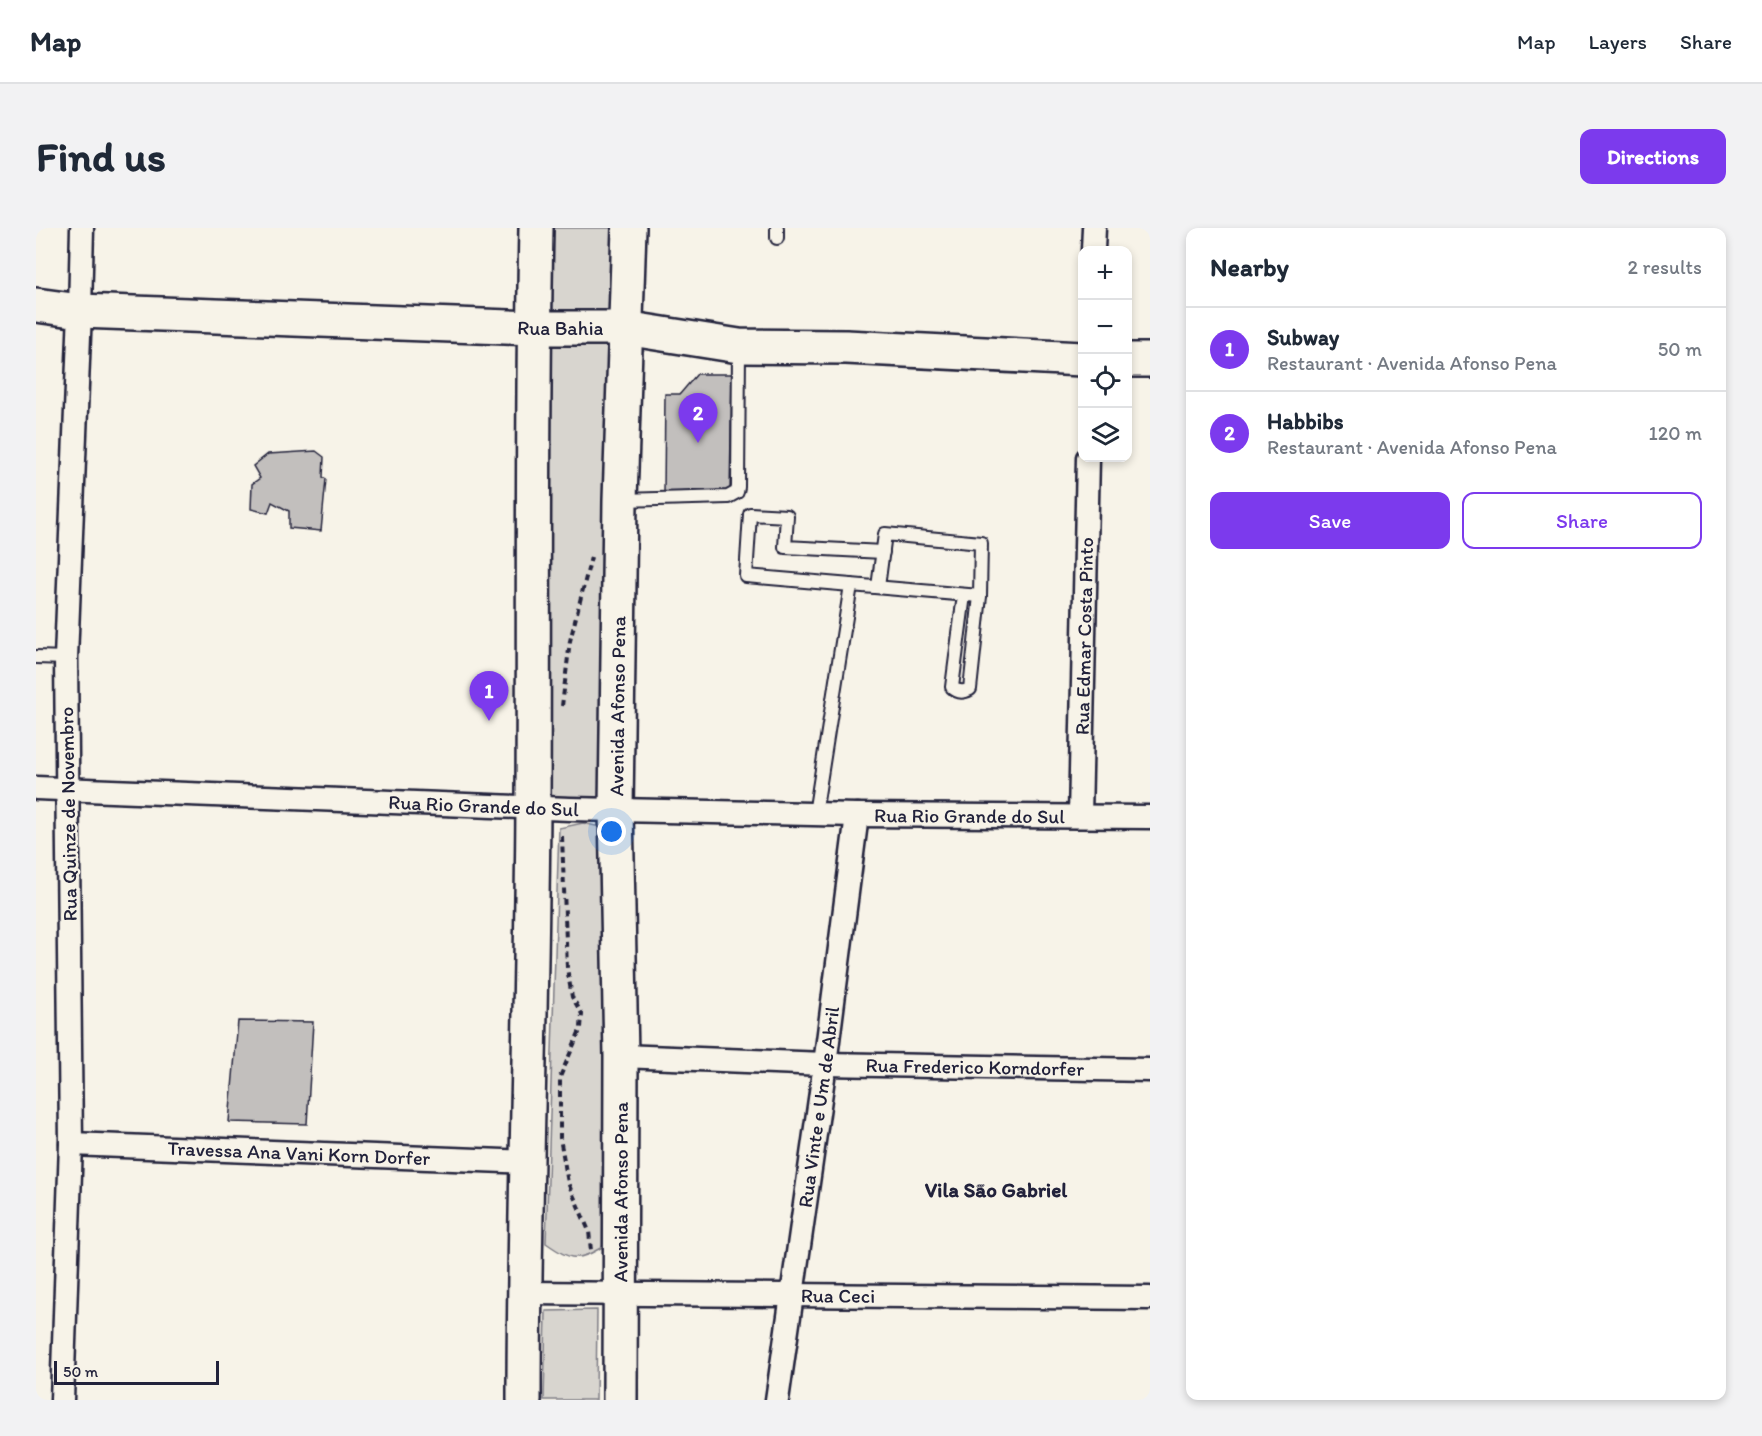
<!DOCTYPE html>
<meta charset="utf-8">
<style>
body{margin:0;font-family:Itim,sans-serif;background:#f2f2f3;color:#1f2937}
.controls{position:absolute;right:18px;top:18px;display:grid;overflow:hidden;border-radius:12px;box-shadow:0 3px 9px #0003}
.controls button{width:54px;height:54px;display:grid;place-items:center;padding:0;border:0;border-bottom:2px solid #e0e1e3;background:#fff;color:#1f2937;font:30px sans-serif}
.scale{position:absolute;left:18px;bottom:15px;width:165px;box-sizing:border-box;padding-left:6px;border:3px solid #22223b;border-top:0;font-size:16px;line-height:21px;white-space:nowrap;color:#22223b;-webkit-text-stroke:4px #f7f3e8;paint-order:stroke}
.you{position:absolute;left:576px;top:604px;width:21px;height:21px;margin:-15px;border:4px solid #fff;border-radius:50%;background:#1a73e8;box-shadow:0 0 0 9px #1a73e833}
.badge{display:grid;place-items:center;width:39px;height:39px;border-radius:50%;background:#7c3aed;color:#fff;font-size:20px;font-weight:700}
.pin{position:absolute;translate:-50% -50px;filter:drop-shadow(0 2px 3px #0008)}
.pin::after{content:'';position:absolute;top:32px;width:21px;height:18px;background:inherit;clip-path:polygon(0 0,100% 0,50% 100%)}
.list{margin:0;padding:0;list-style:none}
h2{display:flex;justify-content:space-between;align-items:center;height:78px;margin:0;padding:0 24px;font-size:26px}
h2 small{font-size:20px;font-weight:400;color:#747a83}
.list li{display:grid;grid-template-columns:39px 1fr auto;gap:18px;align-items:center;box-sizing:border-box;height:84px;padding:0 24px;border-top:2px solid #e0e1e3}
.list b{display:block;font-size:22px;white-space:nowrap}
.list p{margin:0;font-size:20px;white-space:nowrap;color:#747a83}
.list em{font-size:20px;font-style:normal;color:#747a83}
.actions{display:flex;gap:12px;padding:18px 24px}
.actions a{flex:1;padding:14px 0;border:2px solid #7c3aed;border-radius:12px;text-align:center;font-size:21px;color:#7c3aed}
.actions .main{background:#7c3aed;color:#fff}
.icon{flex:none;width:33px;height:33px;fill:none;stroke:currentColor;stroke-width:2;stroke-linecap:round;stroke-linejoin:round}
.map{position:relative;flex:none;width:1114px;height:1172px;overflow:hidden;border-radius:12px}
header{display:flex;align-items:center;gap:36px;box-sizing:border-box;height:84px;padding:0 30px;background:#fff;border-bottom:2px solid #e0e1e3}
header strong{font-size:28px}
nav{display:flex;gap:33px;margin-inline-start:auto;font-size:21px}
.intro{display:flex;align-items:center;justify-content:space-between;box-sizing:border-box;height:144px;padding:0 36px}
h1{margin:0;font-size:42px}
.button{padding:15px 27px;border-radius:12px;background:#7c3aed;color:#fff;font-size:21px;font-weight:700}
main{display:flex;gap:36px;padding:0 36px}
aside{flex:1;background:#fff;border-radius:12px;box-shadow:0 3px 9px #0003}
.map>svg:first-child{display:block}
.green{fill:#d8d5cf;stroke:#7d7c85;stroke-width:1.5}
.building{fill:#c2bfbd;stroke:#22223b;stroke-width:1.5}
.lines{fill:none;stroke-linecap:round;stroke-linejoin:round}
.lane-casing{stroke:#22223b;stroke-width:16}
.street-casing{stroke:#22223b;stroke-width:27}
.secondary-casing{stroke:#22223b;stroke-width:38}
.primary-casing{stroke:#22223b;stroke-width:38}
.path{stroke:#22223b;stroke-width:4;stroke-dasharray:6 4.5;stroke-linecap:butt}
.lane{stroke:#f7f3e8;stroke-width:12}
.street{stroke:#f7f3e8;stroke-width:22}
.secondary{stroke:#f7f3e8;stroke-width:33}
.primary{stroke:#f7f3e8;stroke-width:33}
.labels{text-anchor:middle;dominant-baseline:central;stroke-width:5;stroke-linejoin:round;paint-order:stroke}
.street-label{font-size:20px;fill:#22223b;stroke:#f7f3e8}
.neighbourhood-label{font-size:21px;font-weight:bold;fill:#22223b;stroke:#f7f3e8}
</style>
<header>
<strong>Map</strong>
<nav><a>Map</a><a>Layers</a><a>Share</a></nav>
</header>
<div class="intro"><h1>Find us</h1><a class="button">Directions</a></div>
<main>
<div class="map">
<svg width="1114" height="1172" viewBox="0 0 1114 1172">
<rect width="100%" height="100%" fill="#f7f3e8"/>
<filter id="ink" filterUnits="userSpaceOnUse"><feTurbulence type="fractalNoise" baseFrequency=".0167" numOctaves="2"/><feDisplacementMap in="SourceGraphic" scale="12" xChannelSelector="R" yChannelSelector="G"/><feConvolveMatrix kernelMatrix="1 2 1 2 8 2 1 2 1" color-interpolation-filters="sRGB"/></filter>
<g filter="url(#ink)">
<g class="green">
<path d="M500,0h93l-13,582 -83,-3z"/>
<path d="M547,595l26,6 -5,417c-27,16 -32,15 -58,-3l13,-415z"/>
<path d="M561,1082l-1,90h-52l2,-89z"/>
</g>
<g class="building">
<path d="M661,146h35l-2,119h-66l1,-99h15z"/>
<path d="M280,223l8,6 -1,20 3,2 -5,52 -32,-3v-17l-17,-9 -4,11 -17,-4 1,-25 8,-6 -7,-12 15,-12z"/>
<path d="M202,793l75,1 -6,102 -78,-2z"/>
</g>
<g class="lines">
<defs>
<g id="lane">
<path d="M741,0v10"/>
<path d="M586,272l106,-3 9,-5 1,-5 1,-139"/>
<path d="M815,357l-105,-9 4,-62 37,2 -2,31 98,5"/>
<path d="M842,359l7,-53 96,9 -1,53"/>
<path d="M0,429l30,1"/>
<path d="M779,586l36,-229 129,11 -10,93c-7,4 -13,3 -18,-2l12,-92"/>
</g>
<g id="street">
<path d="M1057,22l1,-22"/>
<path id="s1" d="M0,560l534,21 287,6 293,2"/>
<path id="s2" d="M1044,588l8,-358"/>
<path id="s3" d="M585,828l204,8 325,6"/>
<path id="s4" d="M35,916l457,18"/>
<path id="s5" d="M488,1065l626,5"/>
<path d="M26,1172l9,-256 -5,-486 14,-347 2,-83"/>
<path id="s6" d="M741,1172l48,-336 32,-249"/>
</g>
<g id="secondary">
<path id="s7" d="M0,77l44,6 454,17h91l114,18 107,1 236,12"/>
<path d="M1092,132h22"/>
</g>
<g id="primary">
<path d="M488,1172c0,-198 8,-397 9,-595 1,-192 -1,-385 3,-577"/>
<path id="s8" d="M584,1172l1,-344 -5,-246 4,-310 9,-272"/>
</g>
</defs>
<use href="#lane" class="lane-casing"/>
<use href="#street" class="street-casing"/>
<use href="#secondary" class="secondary-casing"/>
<use href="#primary" class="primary-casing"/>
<g class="path">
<path d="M526,478l8,-65 21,-84"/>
<path d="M526,608l5,132 5,29 10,17 -1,14 -21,49v61l8,45 21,48 2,20"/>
</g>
<use href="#lane" class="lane"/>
<use href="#street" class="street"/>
<use href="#secondary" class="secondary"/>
<use href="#primary" class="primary"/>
</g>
</g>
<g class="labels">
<g class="street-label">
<text stroke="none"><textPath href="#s7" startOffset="525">Rua Bahia</textPath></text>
<text stroke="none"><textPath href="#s2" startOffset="180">Rua Edmar Costa Pinto</textPath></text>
<text stroke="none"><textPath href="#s8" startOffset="694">Avenida Afonso Pena</textPath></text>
<text stroke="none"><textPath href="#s1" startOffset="448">Rua Rio Grande do Sul</textPath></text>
<text transform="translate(32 586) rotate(-91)">Rua Quinze de Novembro</text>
<text stroke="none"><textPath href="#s1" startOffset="934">Rua Rio Grande do Sul</textPath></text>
<text stroke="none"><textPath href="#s3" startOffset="354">Rua Frederico Korndorfer</textPath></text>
<text stroke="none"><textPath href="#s6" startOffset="296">Rua Vinte e Um de Abril</textPath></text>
<text stroke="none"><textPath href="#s4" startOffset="228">Travessa Ana Vani Korn Dorfer</textPath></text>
<text stroke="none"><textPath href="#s8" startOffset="208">Avenida Afonso Pena</textPath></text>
<text stroke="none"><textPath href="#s5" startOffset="314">Rua Ceci</textPath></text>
</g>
<g class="neighbourhood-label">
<text x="960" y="961">Vila São Gabriel</text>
</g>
</g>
</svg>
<div class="controls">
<button>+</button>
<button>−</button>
<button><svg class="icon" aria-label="locate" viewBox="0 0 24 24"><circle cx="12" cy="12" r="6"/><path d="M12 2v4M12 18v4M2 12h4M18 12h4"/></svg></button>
<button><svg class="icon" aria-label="layers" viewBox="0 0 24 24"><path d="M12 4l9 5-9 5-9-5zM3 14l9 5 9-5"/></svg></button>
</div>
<div class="scale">50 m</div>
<div class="you"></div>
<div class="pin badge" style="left:453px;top:493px">1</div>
<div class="pin badge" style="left:662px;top:215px">2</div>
</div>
<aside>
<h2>Nearby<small>2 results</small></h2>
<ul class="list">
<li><span class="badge">1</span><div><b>Subway</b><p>Restaurant · Avenida Afonso Pena</p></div><em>50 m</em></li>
<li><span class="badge">2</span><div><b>Habbibs</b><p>Restaurant · Avenida Afonso Pena</p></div><em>120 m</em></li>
</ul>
<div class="actions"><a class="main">Save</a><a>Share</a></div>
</aside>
</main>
